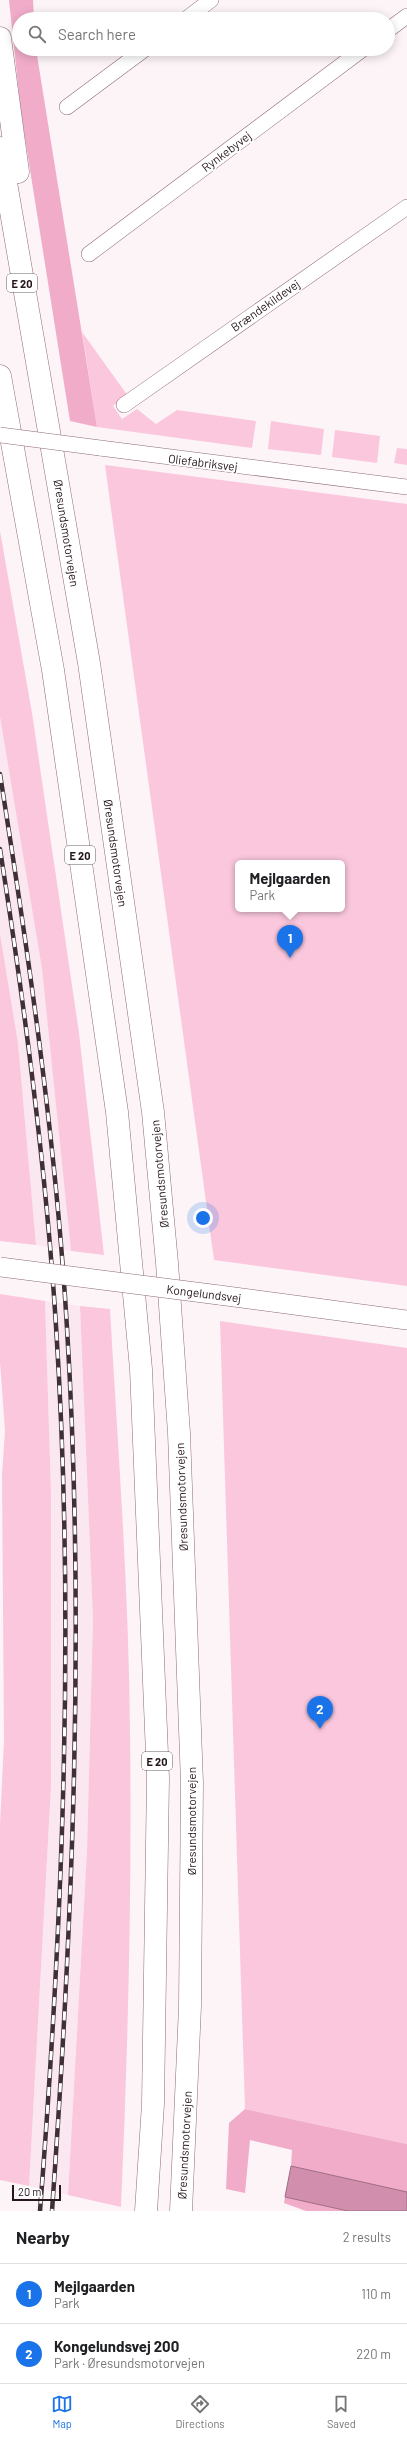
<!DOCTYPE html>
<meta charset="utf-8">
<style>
body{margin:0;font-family:Barlow,sans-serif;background:#f2f2f2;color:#202124}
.scale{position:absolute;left:12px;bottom:10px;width:49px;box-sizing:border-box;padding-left:4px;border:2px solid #25171d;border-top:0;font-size:11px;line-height:14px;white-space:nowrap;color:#25171d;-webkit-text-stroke:3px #fff;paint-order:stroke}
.you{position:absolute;left:203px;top:1218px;width:14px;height:14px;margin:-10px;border:3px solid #fff;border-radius:50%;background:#1a73e8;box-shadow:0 0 0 6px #1a73e833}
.badge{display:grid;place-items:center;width:26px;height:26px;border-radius:50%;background:#1a73e8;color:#fff;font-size:13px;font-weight:700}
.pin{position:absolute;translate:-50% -33px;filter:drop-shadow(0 1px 2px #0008)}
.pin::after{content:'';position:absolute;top:21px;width:14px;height:12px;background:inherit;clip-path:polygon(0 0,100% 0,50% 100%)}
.popup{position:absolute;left:235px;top:860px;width:110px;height:52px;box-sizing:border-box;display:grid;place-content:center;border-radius:6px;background:#fff;filter:drop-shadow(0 1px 3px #0005);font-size:13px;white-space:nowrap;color:#757577}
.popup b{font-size:15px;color:#202124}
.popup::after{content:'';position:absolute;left:50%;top:100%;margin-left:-8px;border:8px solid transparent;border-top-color:#fff}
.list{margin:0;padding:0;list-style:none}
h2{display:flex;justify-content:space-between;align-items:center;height:52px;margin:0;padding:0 16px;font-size:17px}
h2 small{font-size:13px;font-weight:400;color:#757577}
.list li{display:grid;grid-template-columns:26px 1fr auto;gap:12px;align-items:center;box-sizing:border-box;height:60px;padding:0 16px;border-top:1px solid #e0e0e0}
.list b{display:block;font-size:15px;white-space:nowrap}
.list p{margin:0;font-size:13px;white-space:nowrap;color:#757577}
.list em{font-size:13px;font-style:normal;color:#757577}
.icon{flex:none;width:22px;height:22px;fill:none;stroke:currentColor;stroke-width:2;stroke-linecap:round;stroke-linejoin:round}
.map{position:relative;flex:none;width:407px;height:2211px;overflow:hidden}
.search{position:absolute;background:#fff;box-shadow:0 2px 10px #0003;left:12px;right:12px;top:12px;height:44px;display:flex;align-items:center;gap:10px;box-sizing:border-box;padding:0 14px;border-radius:22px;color:#757577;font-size:15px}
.sheet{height:172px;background:#fff}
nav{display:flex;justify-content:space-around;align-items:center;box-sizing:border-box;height:56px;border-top:1px solid #e0e0e0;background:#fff;font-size:11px;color:#757577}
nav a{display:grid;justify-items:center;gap:2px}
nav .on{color:#1a73e8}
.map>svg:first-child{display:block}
.built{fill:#fbe7ef}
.green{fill:#fbc7dd;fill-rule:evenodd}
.forest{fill:#f1acca}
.water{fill:#d28fad;stroke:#9e6b82}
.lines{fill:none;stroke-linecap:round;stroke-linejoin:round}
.minor-casing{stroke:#8e6a79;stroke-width:16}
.tertiary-casing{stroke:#8e6a79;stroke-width:20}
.motorway-casing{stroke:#8e6a79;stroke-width:23}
.minor{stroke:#fff;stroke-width:15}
.tertiary{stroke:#fff;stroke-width:19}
.motorway{stroke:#fff;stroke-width:22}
.rail-casing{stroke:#3e3036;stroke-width:4.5}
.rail{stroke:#fff;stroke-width:3;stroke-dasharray:9;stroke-linecap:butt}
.minor-bridge-casing{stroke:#8e6a79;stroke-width:16;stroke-linecap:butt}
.tertiary-bridge-casing{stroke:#8e6a79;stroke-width:20;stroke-linecap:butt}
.minor-bridge{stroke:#fff;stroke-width:15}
.tertiary-bridge{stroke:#fff;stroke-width:19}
.labels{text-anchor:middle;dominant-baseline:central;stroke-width:3.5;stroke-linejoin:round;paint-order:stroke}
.shield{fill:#fff;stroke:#665d61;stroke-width:1}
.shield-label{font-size:11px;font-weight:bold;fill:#25171d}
.street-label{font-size:12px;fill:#25171d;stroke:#fff}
</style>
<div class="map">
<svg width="407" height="2211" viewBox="0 0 407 2211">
<rect width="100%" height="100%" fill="#fdf4f8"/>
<g class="built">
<path d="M0,717l42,252 29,282 -35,-6 -18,-202 -18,-109z"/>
<path d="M45,1301l35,5 13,313 -6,232 -19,344 -39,-9 22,-400v-293z"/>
</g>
<g class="green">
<path d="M82,332l46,64 -15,10 9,13 15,-10 19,15 21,-14 79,11 -4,27 -155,-21z"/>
<path d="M271,421l53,8 -3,26 -53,-6z"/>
<path d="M335,430l45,6 -3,27 -45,-6z"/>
<path d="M397,448l10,1v16l-13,-2z"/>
<path d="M105,465l302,39v782l-193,-26zM238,863h104v46h-104z"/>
<path d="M0,531l32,182 47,320 25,222 -33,-4 -29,-282 -42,-252z"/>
<path d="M0,934l18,109 18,202 -36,-4z"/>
<path d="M0,1294l45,7 6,192v293l-22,400 -29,-6v-354l4,-86 -2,-265 3,-45 -5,-68z"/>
<path d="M80,1306l30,3c8,141 19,283 20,424 2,158 -2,316 -9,474l-53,-12 19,-344 6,-232z"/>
<path d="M220,1321l187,27v796l-162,-35z"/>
</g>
<g class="forest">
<path d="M9,0h24l1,19h-15v30h17l61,378 -27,-6 -49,-308z"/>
<path d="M245,2109l162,35v48l-116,-26 1,-16 -42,-10 -5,53 -19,-4 3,-66z"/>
<path d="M285,2197l63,14h-42l-22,-8z"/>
</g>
<path class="water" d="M291,2166l116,26v19h-59l-63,-14z"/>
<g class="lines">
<defs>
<g id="minor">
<path d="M186,19l25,-19"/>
<path d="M388,30l19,-14"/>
<path d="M67,107l78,-58"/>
<path d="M89,254l274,-205"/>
<path d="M124,405l283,-198"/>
<path d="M100,448l307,39"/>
</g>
<path id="tertiary" d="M219,1295l188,25"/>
<g id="motorway">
<path d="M0,38l18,134"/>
<path d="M0,148l89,515 64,449 14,151 12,170 13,350 -2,223 -9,205"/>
<path d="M0,376l53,294 64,442 24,257 17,409 -5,326 -7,107"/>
</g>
</defs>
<use href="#minor" class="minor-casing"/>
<use href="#tertiary" class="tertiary-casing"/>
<use href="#motorway" class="motorway-casing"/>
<use href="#minor" class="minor"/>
<use href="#tertiary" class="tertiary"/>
<use href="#motorway" class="motorway"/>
<defs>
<g id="rail">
<path d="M0,774c29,184 56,368 67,554 18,294 6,589 -15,883"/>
<path d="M0,849c25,159 46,317 56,477 19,295 7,591 -16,885"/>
</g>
</defs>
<use href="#rail" class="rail-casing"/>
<use href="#rail" class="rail"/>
<defs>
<path id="minor-bridge" d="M0,435l100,13"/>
<path id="tertiary-bridge" d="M0,1267l219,28"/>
</defs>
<use href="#minor-bridge" class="minor-bridge-casing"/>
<use href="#tertiary-bridge" class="tertiary-bridge-casing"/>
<use href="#minor-bridge" class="minor-bridge"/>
<use href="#tertiary-bridge" class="tertiary-bridge"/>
</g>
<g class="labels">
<g class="shield">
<rect x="7" y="274" width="30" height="18" rx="3"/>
<rect x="65" y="846" width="30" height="18" rx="3"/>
<rect x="142" y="1752" width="30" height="18" rx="3"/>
</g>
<g class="shield-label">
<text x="22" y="283">E 20</text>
<text x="80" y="855">E 20</text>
<text x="157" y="1761">E 20</text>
</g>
<g class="street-label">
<text transform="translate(226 151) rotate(-37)">Rynkebyvej</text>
<text transform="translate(265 305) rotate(-35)">Brændekildevej</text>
<text transform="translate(203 462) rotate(7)">Oliefabriksvej</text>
<text transform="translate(67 533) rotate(81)">Øresundsmotorvejen</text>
<text transform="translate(116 853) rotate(82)">Øresundsmotorvejen</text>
<text transform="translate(159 1174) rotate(-95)">Øresundsmotorvejen</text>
<text transform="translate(204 1293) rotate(7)">Kongelundsvej</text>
<text transform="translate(181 1497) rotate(-92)">Øresundsmotorvejen</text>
<text transform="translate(191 1821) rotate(-90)">Øresundsmotorvejen</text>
<text transform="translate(184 2145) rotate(-87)">Øresundsmotorvejen</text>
</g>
</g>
</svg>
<div class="scale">20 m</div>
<div class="you"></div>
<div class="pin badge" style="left:290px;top:958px">1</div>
<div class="popup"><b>Mejlgaarden</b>Park</div>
<div class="pin badge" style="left:320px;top:1729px">2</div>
<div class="search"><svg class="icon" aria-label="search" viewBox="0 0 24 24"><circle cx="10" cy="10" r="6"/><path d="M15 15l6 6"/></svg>Search here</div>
</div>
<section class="sheet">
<h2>Nearby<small>2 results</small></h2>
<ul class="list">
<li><span class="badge">1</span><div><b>Mejlgaarden</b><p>Park</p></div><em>110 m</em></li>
<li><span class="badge">2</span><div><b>Kongelundsvej 200</b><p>Park · Øresundsmotorvejen</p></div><em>220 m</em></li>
</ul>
</section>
<nav>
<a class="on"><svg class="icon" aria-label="map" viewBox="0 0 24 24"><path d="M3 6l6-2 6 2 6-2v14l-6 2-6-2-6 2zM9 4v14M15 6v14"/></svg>Map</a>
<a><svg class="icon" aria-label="directions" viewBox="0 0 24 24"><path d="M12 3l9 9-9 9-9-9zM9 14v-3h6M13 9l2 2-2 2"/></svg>Directions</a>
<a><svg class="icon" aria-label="saved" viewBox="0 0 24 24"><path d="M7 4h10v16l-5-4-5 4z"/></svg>Saved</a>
</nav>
